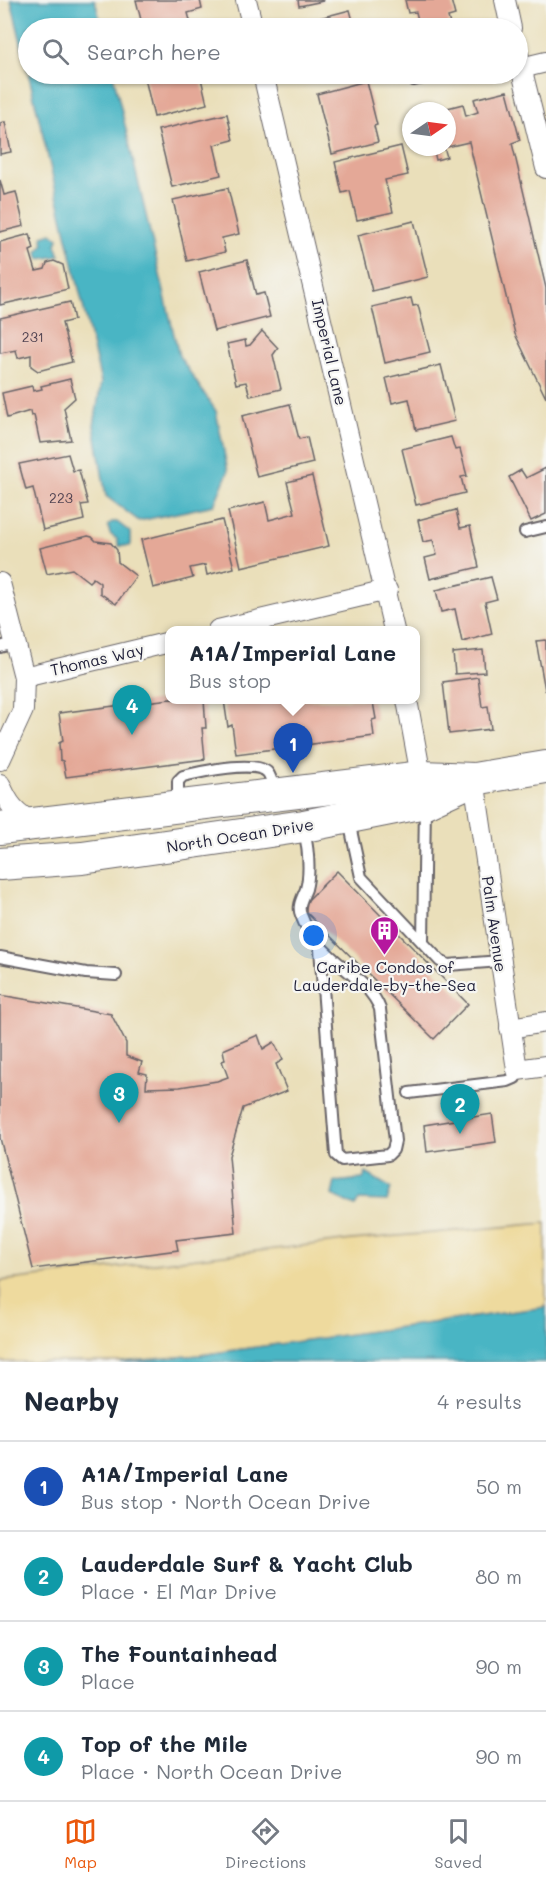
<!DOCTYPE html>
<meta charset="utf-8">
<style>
body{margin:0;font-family:Mali,sans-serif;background:#f2f2f3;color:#1f2937}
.compass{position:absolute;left:402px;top:102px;width:54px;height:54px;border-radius:50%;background:#fff;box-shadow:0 2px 4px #0004;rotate:77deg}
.you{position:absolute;left:314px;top:936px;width:21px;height:21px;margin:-15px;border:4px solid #fff;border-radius:50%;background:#1a73e8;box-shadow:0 0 0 9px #1a73e833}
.badge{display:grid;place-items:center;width:39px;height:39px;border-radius:50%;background:#ea580c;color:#fff;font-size:20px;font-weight:700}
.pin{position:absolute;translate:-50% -50px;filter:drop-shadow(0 2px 3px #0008)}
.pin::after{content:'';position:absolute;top:32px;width:21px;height:18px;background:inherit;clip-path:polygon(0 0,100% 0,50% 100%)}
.popup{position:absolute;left:165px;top:626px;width:255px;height:78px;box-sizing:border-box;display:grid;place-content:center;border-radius:12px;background:#fff;filter:drop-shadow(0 2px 4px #0005);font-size:20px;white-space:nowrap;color:#747a83}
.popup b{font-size:22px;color:#1f2937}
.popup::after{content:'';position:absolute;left:50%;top:100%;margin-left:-12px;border:12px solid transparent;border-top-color:#fff}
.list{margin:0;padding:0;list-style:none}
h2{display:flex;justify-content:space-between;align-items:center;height:78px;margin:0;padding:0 24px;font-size:26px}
h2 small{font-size:20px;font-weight:400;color:#747a83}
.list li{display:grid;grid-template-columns:39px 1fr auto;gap:18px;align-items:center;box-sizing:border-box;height:90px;padding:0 24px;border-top:2px solid #e0e1e3}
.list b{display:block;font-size:22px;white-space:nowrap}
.list p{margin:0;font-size:20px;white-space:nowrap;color:#747a83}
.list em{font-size:20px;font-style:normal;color:#747a83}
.icon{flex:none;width:33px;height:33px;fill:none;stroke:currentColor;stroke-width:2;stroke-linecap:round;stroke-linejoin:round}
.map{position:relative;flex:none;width:546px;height:1362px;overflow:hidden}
.search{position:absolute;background:#fff;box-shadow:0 2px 4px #0004;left:18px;right:18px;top:18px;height:66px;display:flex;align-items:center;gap:15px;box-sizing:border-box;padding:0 21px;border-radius:33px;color:#747a83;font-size:22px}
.sheet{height:438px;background:#fff}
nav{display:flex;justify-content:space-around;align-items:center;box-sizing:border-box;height:84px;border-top:2px solid #e0e1e3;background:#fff;font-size:16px;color:#747a83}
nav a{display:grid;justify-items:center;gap:3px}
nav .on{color:#ea580c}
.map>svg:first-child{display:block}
.sand{fill:#eeda9e;stroke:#887e6c;stroke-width:1.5}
.water{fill:#48b5c4;stroke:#356c80;stroke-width:1.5}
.building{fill:#e4a897}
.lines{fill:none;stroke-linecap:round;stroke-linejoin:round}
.service-casing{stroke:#686467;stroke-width:14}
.minor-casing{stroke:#686467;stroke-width:22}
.primary-casing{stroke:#686467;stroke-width:34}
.service{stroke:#fff;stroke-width:10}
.minor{stroke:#fff;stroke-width:20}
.primary{stroke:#fff;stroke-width:32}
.labels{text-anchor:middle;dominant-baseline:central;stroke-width:4.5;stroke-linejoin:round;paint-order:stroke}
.number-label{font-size:14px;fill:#524452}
.street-label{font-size:16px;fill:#22223b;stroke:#f6f6f2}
.poi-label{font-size:16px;fill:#22223b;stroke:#f6f6f2}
</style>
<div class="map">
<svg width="546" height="1362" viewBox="0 0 546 1362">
<rect width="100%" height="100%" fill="#f6f6f2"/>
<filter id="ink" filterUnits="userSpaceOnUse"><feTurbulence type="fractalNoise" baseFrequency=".0167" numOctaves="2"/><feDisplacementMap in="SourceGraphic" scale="12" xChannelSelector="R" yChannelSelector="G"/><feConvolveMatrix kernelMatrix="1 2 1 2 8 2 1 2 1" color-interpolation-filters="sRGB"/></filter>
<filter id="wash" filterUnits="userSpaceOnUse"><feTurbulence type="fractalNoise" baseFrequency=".008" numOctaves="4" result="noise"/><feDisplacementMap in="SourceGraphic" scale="24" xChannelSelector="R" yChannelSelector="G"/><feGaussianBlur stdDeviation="1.35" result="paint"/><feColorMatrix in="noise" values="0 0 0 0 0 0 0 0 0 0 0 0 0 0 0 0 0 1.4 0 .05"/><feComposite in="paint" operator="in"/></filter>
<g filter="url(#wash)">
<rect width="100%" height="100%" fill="#eadfba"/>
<path class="sand" d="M546,1223v84l-346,48 -79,7h-121v-81l352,-41z"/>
<g class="water">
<path d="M11,0h84l7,28h-74v46h85l66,282 37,55 12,61 -14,33 -75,16 -33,-25 -12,-70 7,-44z"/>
<path d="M52,233l6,5 -2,7 4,11 -20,3 -3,-7 7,-8 -2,-8z"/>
<path d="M112,522h5l13,10v14h-11l-2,-7 -7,-5 -2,-9z"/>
<path d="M366,1173l25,15 -4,13 -28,-1 -4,6 -23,-11 3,-13 28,-3z"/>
<path d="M546,1307v55h-425l79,-7z"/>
</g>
<g id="blocks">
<g class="building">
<path d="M136,0h64l2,9 -14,4 4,15h-49z"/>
<path d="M298,0h24l1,1 -24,5z"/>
<path d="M405,0h46l4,15 -7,2 3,11h-31l-4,-16 -8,1z"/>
<path d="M350,10l5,18h-45l-2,-7z"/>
<path d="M144,74h56l7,30 -53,13z"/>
<path d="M366,81l11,44 -3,1 4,16 -46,12 -15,-60z"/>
<path d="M507,91l13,49 -8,3 34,145v110l-31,-64 -46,-192 -22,5v-36h-11l27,-7 3,12 12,-4 -4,-13z"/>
<path d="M227,114l6,26 -19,5 7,30 -49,12 -14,-57z"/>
<path d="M5,122l6,30 -11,2v-31z"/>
<path d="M401,146l7,29 -23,5 8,32 -36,8 -7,-29 -8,2 -7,-31z"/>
<path d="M433,147h11l3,10 -11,3z"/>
<path d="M0,180l4,15 12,-3 8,34 -24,6z"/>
<path d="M228,188l11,46 -17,4 3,14 -38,9 -14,-61z"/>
<path d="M414,221l14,56 -56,14 -14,-56z"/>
<path d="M30,234l4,15 -4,2 6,20 9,-2 2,-6 7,-2 9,4 5,24 -68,16v-63z"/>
<path d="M247,260l9,35 8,-2 6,24 -56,14 -15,-59z"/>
<path d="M411,298l2,8 5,-1 12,47 -45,11 -13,-56z"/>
<path d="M70,302l4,18 -12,3 10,39 -34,9 -7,-5v-11l-13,3 -2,-8 -16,3v-35z"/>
<path d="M262,331l16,17 -5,7 8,34 -31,7 -4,-14 -10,2 -9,-40 18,-4 1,6 4,-1z"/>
<path d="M441,365l14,56 -39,9 -7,-31 -17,4 -6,-25z"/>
<path d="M70,379l5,19 -11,10 7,32 -31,3 -6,-28 -3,1 -1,-5 -23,7 -5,-25 30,-7 1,5 9,-2 -1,-3z"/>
<path d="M290,404l9,35 8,-2 6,26 -56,14 -15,-61z"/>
<path d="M451,437l4,13 5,-1 7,27 -6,1 4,16 -49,12 -14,-56z"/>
<path d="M68,454l5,17 6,-1 9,34 -7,1 3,15 -41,10 -10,-42 -7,2 -7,-26z"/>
<path d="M546,468v46l-15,7 -22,-44 12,-7 5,8z"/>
<path d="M312,476l17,70 -88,21 -13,-56 37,-9 4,18 26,-7 -8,-31z"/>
<path d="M456,510l4,18 10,-2 9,41 -49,12 -5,-21 12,-3 -4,-15 -10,2 -5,-22z"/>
<path d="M222,520l12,48 -27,7 -2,-10 -15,3 3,10 -40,10 -12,-48z"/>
<path d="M88,536l4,1 4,4 15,2 6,7 1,12 18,14 -20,28 -16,-11v-10l-7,-5 -4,4 -17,-13 -25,5 -7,-26z"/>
<path d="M491,577l6,22 -12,3 7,32 -30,8 -7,-33 -14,3 -5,-22z"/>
<path d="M546,640v49l-1,1 -9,-49z"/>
<path d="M483,650l2,22 -30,2 -2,-21z"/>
<path d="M478,677l4,30 6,-1 3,23 -42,5 -6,-52z"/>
<path d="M170,699l34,1 2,28h-4l3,31 -139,18 -3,-16 -3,-1 -1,-17 4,-2 -4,-28z"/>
<path d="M224,700h146l3,2 3,17 -4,1 2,16 -138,18 -4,-29 -4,2z"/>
<path d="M337,871l131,133 -34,35 -133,-132z"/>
<path d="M0,995l111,19 15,29v13l16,6 -3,10 8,2 -1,14 34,-1 37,-6 11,-4 -6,-16 3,-1 -2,-10 35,-15 5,14 11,-7 9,18 -7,4 11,27 -44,17 -14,48 7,77 -60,7 2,10 -145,19 -33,-131z"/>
<path d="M492,1114l4,28 -69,10 -3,-27z"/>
</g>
</g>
</g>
<g filter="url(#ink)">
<use href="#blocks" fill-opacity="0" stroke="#686467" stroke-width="1.5"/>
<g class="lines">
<defs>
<g id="service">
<path d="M414,80l28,-6"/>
<path d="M525,532l21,-5"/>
<path d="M0,647l14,-4"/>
<path d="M178,804v-23l5,-5c17,-4 74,-17 85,-3 3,4 5,13 7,18"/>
<path d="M349,821l12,56 79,84 8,4 53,-4"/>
<path d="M304,829c4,19 7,41 2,60 -3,8 -9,17 -5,26 16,45 67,60 79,94l15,132 -2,9 -5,5 -46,5 -6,-5 -16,-206"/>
<path d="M423,941l2,-136"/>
<path d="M0,957l86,16 30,2"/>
<path d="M409,1093l99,-12 7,-3 2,-8"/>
</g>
<g id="minor">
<path d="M246,0l7,28"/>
<path d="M505,0l6,28"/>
<path d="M518,55l28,113"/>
<path d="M521,68l25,-6"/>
<path d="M263,74l131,556"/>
<path d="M0,583l24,94 -1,33 -23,50"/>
<path d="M218,630l169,-40"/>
<path d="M24,677l146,-35"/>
<path d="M407,700l16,87"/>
<path d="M474,779l43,291 29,-4"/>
<path d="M0,784c8,20 15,29 35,40"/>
<path d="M510,1028l36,-6"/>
</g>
<g id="primary">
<path d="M0,828l422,-51 52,2 72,-12"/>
<path d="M0,864l82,-6 222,-32 121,-24 43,-20"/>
</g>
</defs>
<use href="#service" class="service-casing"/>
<use href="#minor" class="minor-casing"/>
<use href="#primary" class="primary-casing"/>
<use href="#service" class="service"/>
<use href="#minor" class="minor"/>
<use href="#primary" class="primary"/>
</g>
</g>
<defs>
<symbol id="building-pin" viewBox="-11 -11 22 30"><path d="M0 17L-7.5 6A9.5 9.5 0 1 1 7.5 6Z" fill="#b5179e" stroke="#f6f6f2"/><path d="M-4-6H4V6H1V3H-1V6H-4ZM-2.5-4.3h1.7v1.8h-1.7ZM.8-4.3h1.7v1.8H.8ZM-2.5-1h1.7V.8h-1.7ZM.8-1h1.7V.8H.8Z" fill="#fff"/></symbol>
</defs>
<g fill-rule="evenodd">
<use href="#building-pin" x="368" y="914" width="33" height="45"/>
</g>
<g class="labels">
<g class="number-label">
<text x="33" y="336">231</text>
<text x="61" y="497">223</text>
</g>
<g class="street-label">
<text transform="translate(330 352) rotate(77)">Imperial Lane</text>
<text transform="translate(97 659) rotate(-13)">Thomas Way</text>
<text transform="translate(240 835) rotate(-9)">North Ocean Drive</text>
<text transform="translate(495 924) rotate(82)">Palm Avenue</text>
</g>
<g class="poi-label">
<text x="385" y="966">Caribe Condos of<tspan x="385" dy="18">Lauderdale-by-the-Sea</tspan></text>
</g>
</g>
</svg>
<svg class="compass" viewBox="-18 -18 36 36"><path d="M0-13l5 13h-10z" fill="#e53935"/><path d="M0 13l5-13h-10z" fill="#747a83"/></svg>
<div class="you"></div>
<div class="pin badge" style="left:293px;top:773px;background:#1a4fb4">1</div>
<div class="popup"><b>A1A/Imperial Lane</b>Bus stop</div>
<div class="pin badge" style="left:460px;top:1134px;background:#0f9aa8">2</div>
<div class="pin badge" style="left:119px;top:1123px;background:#0f9aa8">3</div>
<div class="pin badge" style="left:132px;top:735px;background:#0f9aa8">4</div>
<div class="search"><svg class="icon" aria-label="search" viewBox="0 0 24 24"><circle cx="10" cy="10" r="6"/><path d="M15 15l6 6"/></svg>Search here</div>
</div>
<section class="sheet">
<h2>Nearby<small>4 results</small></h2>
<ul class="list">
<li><span class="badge" style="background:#1a4fb4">1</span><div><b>A1A/Imperial Lane</b><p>Bus stop · North Ocean Drive</p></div><em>50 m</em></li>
<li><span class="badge" style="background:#0f9aa8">2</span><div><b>Lauderdale Surf &amp; Yacht Club</b><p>Place · El Mar Drive</p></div><em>80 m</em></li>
<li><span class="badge" style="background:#0f9aa8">3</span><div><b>The Fountainhead</b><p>Place</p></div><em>90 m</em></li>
<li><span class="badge" style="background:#0f9aa8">4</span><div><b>Top of the Mile</b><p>Place · North Ocean Drive</p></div><em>90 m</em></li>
</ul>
</section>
<nav>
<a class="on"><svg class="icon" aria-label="map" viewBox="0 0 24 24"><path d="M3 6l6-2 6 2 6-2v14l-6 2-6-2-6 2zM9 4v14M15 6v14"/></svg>Map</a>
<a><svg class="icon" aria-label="directions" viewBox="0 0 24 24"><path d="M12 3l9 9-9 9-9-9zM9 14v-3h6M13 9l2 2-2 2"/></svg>Directions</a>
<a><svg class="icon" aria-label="saved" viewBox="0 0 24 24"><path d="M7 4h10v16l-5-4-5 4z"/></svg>Saved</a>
</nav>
